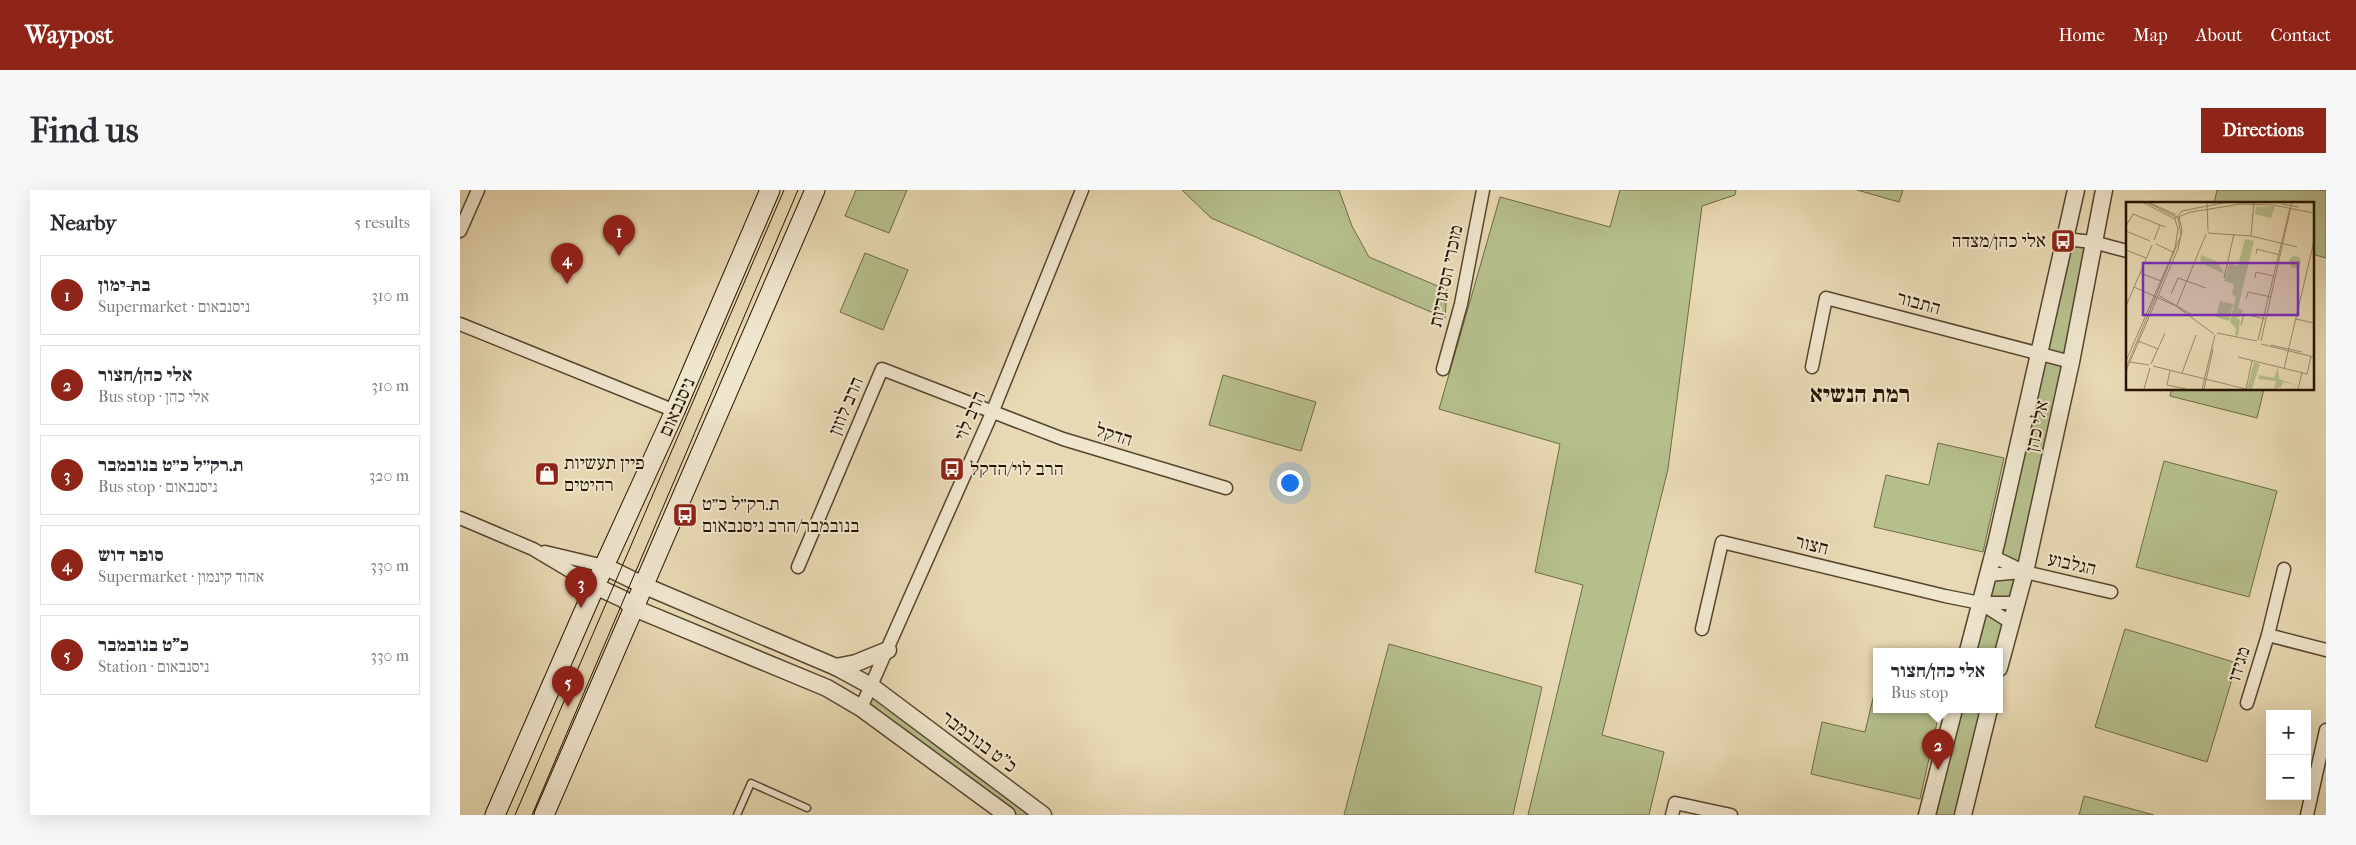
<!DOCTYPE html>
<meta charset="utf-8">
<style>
body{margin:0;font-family:"IM FELL French Canon","Frank Ruhl Libre",serif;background:#f7f7f7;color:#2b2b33}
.controls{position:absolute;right:15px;bottom:15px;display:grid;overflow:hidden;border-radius:0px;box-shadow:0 5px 20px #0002}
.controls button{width:45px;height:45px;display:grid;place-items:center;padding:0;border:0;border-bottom:1px solid #e1e1e2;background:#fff;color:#2b2b33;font:25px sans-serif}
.you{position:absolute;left:829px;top:292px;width:18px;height:18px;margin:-12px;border:4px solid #fff;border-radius:50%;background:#1a73e8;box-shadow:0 0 0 8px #1a73e833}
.badge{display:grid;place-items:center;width:32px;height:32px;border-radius:50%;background:#8f2418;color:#fff;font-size:16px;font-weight:700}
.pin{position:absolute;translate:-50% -41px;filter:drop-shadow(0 1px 2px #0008)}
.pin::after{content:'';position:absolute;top:26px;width:18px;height:15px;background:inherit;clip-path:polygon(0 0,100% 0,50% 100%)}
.popup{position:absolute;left:1413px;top:458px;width:130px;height:65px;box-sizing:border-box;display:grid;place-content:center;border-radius:0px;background:#fff;filter:drop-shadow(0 1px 4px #0005);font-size:16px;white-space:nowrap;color:#7c7c81}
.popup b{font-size:19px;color:#2b2b33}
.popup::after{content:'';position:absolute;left:50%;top:100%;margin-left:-10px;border:10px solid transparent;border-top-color:#fff}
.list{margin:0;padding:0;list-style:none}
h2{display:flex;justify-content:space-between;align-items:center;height:65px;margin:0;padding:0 20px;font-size:21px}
h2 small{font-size:16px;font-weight:400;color:#7c7c81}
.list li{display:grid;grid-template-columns:32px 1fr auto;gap:15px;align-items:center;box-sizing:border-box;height:80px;margin:0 10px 10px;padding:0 10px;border:1px solid #e1e1e2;border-radius:0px}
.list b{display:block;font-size:19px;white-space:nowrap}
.list p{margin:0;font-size:16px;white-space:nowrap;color:#7c7c81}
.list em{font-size:16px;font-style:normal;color:#7c7c81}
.map{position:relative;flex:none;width:1866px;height:625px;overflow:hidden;border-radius:0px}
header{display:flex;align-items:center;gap:30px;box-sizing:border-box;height:70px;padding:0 25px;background:#8f2418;color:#fff}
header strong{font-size:24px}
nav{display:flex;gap:28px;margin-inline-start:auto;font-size:18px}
.intro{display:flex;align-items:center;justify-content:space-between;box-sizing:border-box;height:120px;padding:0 30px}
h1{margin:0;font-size:35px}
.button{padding:12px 22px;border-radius:0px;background:#8f2418;color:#fff;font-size:18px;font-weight:700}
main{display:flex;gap:30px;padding:0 30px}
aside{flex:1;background:#fff;border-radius:0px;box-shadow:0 5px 20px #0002}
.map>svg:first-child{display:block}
.green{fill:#b5bf8c;stroke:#6e6a46}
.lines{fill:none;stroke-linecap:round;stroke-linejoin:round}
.service-casing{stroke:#56452d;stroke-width:9}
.minor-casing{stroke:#56452d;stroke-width:15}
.tertiary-casing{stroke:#56452d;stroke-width:19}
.secondary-casing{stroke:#261400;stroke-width:21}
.service{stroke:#efe6ce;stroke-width:6}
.minor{stroke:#efe6ce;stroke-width:12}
.tertiary{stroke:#efe6ce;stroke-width:16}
.secondary{stroke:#efe6ce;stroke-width:19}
.tram{stroke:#261400;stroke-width:1}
.labels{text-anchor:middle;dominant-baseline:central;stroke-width:4;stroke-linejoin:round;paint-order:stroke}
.poi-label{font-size:19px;fill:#261400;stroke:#efe6ce;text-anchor:start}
.street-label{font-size:19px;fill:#261400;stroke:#efe6ce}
.district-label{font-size:24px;font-weight:bold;fill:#261400;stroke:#efe6ce}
.inset-road{fill:none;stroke:#9a8a6b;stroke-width:1}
.view{fill:#7b2cbf;fill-opacity:0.15;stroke:#7b2cbf;stroke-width:2.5}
.inset-edge{fill:none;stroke:#261400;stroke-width:2.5}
</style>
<header>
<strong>Waypost</strong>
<nav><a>Home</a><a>Map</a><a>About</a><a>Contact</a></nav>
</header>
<div class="intro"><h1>Find us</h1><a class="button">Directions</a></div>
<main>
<aside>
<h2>Nearby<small>5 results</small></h2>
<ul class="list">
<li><span class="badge">1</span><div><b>בת-ימון</b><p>Supermarket · ניסנבאום</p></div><em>310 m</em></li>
<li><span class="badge">2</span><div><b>אלי כהן/חצור</b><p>Bus stop · אלי כהן</p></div><em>310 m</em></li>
<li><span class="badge">3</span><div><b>ת.רק״ל כ״ט בנובמבר</b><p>Bus stop · ניסנבאום</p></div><em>320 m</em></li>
<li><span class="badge">4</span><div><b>סופר דוש</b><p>Supermarket · אהוד קינמון</p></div><em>330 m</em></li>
<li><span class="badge">5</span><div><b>כ&quot;ט בנובמבר</b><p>Station · ניסנבאום</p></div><em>330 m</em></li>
</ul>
</aside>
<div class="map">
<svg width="1866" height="625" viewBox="0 0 1866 625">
<rect width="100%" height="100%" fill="#e7d9b3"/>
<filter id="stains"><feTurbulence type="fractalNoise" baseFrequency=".004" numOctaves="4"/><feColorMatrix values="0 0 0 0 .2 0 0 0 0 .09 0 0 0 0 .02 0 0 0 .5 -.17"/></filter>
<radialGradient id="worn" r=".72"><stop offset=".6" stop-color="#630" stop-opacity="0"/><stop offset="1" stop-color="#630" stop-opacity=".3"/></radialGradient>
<g class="green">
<path d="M396,0h51l-18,43 -44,-17z"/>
<path d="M722,0h157l13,36 17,31 78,33 -2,28 -234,-100z"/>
<path d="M1160,0h116l-1,5 -33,11 -34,263 -66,266 62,17 -15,63h-121l55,-230 -48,-13 25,-128 -121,-35 61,-212 110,30z"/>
<path d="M1397,0h46l-4,12z"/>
<path d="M1757,0h109v68l-14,-4v-50h-98z"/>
<path d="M1605,49l28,3 -94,409h-31z"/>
<path d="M405,63l43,17 -25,60 -43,-18z"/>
<path d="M763,185l93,27 -15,49 -92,-26z"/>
<path d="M1712,199h92l-7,29 -87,-22z"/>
<path d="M1478,253l66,15 -21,94 -109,-25 12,-52 43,10z"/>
<path d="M1704,271l113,30 -28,106 -113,-30z"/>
<path d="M1665,439l112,34 -30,99 -112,-35z"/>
<path d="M929,454l153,43 -29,128h-169z"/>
<path d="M411,496l172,129h-36l-146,-107z"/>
<path d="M1415,500l2,19h63l-20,90 -109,-25 11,-52 43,10z"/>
<path d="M1494,519h35l-26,106h-36z"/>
<path d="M1624,606l70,19h-75z"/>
</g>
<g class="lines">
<defs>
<path id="service" d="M277,625l14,-32 56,25"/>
<g id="minor">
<path d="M0,41l18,-41"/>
<path d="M1605,49l28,3 34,9"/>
<path d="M0,134l215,87"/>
<path d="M1352,177l14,-69 245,64"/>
<path d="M983,179l18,-65 22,-114"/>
<path d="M0,328l73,31 62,37"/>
<path d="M85,362l59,14"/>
<path d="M1532,366l33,16 86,20"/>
<path d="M338,377l84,-198 181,70 163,49"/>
<path d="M1528,385l34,-3"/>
<path d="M1520,413l30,19"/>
<path d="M1242,439l20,-87 223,54 35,7h37"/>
<path d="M1808,445l58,15"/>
<path d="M1787,513l21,-68 16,-66"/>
<path d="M401,518l131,-295 90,-223"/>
<path d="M1212,625l3,-12 56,12"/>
<path d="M1847,625l19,-85"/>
</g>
<g id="tertiary">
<path d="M144,376l41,20 191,81 35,19 172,129"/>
<path d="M135,396l28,13 11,9 193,80 34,20 146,107"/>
<path d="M1508,461l28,-107 80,-354"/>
<path d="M376,477l20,-4 32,-13"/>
<path d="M1539,478l26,-96 46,-210 33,-172"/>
<path d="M1467,625l27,-106"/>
<path d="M1503,625l26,-106"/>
</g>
<g id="secondary">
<path d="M35,625l100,-229 80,-175 95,-221"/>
<path d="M84,625l271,-625"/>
</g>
</defs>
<use href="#service" class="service-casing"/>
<use href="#minor" class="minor-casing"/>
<use href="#tertiary" class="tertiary-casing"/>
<use href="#secondary" class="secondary-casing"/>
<use href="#service" class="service"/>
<use href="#minor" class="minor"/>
<use href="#tertiary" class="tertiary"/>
<use href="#secondary" class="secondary"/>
<g class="tram">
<path d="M55,625l269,-625"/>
<path d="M72,625l266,-625"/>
</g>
</g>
<defs>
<symbol id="bus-square" viewBox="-11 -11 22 22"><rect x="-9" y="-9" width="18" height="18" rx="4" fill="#8f2418" stroke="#efe6ce"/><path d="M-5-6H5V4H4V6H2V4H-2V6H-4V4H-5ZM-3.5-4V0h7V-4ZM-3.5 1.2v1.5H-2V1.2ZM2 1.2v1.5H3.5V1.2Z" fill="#fff"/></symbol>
<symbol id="shop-square" viewBox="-11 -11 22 22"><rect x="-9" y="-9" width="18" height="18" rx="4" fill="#8f2418" stroke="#efe6ce"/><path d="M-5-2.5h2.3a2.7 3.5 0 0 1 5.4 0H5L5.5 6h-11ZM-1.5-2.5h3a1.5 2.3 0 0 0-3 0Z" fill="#fff"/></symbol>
</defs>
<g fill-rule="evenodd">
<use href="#bus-square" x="1589" y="37" width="28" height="28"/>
<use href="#bus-square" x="478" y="265" width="28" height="28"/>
<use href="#shop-square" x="73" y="270" width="28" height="28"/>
<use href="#bus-square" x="211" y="311" width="28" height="28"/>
</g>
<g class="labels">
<g class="poi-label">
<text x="1586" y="51" text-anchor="end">אלי כהן/מצדה</text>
<text x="104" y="273">פיין תעשיות<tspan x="104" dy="22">רהיטים</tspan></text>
<text x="510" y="279">הרב לוי/הדקל</text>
<text x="242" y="314">ת.רק״ל כ״ט<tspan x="242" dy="22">בנובמבר/הרב ניסנבאום</tspan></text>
</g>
<g class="street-label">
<text transform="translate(986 86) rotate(-78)">מוכרי הסיגריות</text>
<text transform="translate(1459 113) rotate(15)">התבור</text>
<text transform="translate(386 216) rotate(-67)">הרב לוזון</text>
<text transform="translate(217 217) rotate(-66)">ניסנבאום</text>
<text transform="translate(510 226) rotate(-67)">הרב לוי</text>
<text transform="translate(1577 236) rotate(-78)">אלי כהן</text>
<text transform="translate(654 245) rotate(17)">הדקל</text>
<text transform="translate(1352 355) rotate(14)">חצור</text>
<text transform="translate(1612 374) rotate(13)">הגלבוע</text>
<text transform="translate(1779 474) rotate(-73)">מגידו</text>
<text transform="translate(519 552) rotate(37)">כ"ט בנובמבר</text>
</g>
<g class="district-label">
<text x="1400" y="204">רמת הנשיא</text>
</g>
</g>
<g transform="translate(1666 12)">
<rect width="188" height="188" fill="#e7d9b3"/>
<path d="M149,4l-4,12 -16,-4 1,-7zM119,37l9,2 -16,67 5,2 -2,6 -5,2 4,2 -2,16 -3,-1 1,-7 -6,-6 6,-26 -4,-1 2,-11 -10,-3 5,-17 9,2zM75,53l15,6 9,13 -20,-9 -5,-5zM163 60a6 6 0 1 1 12 0a6 6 0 1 1-12 0ZM94,99l13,3 -4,17 -13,-4zM128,160l6,2 -8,25 -5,-1zM152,165l1,12 20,7 -16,-4 -2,5 -7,2 2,-8 -18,-2 1,-4 15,3z" fill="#b5bf8c"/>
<path class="inset-road" d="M16,0l33,17M22,0l28,13M43,0h19M81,0l1,29M155,2l18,3M52,15l13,-5 50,-8 32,1 41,8M49,17l7,-8 46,-9M0,24l7,-12 32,13M0,29l24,10M82,31l43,3 46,11M125,34l3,-34M28,38l6,-15M30,42l17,8M0,48l20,8M130,52l1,-5 23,6M14,71l21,8M98,76l10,-44M129,76l1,-6 17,4M8,85l42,19 38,28M45,92l7,-16 28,10M32,93l36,21M120,97l2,-7 23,5M51,103l29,-71M0,104l26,-61M170,117l18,4M115,123l3,-11 21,5M91,131l40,8M132,138l32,-132M12,139l20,8M135,139l31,-139M135,142l53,13M145,143l31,7M112,155l69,17 4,-18M0,159l49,-113 3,-19 -3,-10M4,160l19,3M25,162l14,-31M27,164l93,23M0,166l55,-133 -3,-17 -32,-16M158,167l30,-128M0,169l52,-122 4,-19 -3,-13M44,169l-3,14 19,4M56,171l14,-38M18,187l6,-21M76,187l13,-54M78,187l9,-40M120,187l6,-28M172,187l4,-16"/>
<path class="view" d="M17,61h155v52h-155z"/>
<rect width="188" height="188" class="inset-edge"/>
</g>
<rect width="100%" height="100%" filter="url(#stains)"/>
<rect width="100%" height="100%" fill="url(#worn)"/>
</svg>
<div class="controls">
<button>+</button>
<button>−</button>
</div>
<div class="you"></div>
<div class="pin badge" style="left:159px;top:66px">1</div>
<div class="pin badge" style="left:1478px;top:580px">2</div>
<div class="popup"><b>אלי כהן/חצור</b>Bus stop</div>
<div class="pin badge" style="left:121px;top:418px">3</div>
<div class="pin badge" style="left:107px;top:94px">4</div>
<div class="pin badge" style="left:108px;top:517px">5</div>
</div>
</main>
